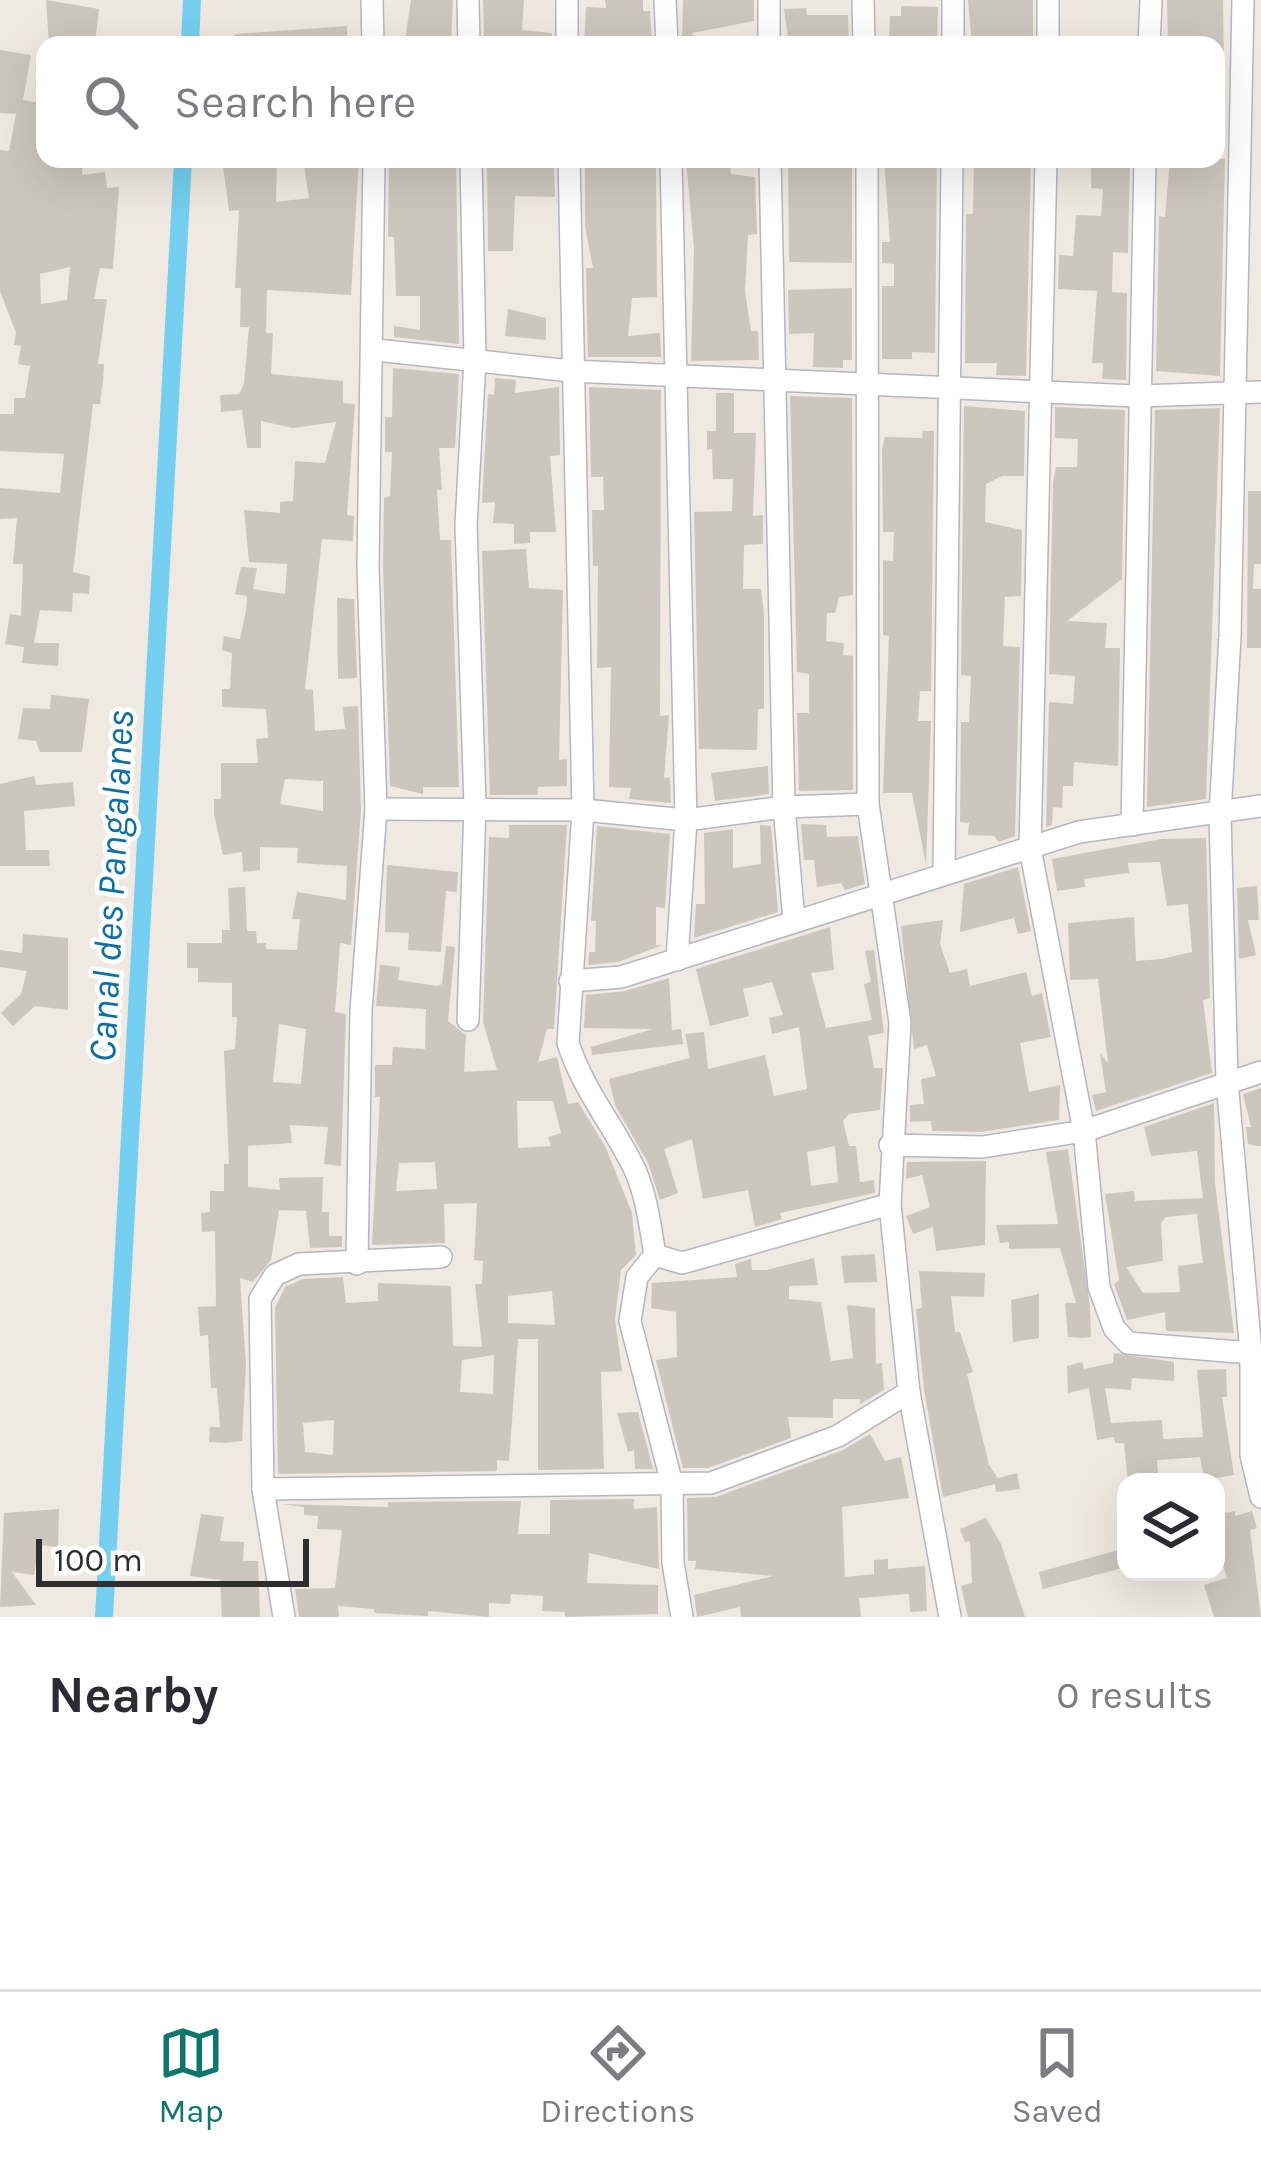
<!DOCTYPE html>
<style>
body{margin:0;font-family:Karla,sans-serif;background:#f2f2f3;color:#2b2b33}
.controls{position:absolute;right:36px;bottom:36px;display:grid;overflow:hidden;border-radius:24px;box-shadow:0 12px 48px #0002}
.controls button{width:108px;height:108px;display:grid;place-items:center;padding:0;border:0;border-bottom:3px solid #e1e1e2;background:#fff;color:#2b2b33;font:60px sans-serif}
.scale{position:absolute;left:36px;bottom:30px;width:273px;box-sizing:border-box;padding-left:12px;border:6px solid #2e2e2e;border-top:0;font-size:33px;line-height:42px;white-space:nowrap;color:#2e2e2e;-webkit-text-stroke:9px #fff;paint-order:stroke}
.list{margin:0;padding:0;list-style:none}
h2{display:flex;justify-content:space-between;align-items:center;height:156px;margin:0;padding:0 48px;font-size:51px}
h2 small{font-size:39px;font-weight:400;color:#7c7c81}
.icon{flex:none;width:66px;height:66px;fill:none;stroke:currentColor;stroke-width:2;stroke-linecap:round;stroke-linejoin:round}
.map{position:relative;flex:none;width:1261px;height:1617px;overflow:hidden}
.search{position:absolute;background:#fff;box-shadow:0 12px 48px #0002;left:36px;right:36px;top:36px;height:132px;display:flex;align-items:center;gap:30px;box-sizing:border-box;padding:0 42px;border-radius:24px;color:#7c7c81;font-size:45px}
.sheet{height:372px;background:#fff}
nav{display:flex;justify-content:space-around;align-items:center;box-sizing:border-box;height:168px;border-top:3px solid #e1e1e2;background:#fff;font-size:33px;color:#7c7c81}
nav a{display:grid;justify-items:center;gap:6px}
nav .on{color:#0f766e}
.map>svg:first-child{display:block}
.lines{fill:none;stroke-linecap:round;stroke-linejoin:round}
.canal{stroke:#75cff0;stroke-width:18}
.building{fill:#cbc7bf;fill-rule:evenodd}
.street-casing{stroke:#b4b7c1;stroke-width:24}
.street{stroke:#fff;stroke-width:21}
.labels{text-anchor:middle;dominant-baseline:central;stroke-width:9;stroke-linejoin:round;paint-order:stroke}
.water-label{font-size:39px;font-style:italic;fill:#0d6fa3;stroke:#fff}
</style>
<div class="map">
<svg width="1261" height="1617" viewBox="0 0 1261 1617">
<rect width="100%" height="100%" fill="#efe9e1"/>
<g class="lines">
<g class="canal">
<path d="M190,45l2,-45"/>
<path d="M104,1617l79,-1458"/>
</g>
</g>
<g class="building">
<path d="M46,0l53,9 -4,35h-46z"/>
<path d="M411,0h42l-2,42 -46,-2z"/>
<path d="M483,0h41l-2,30 30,3v12l-68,-2z"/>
<path d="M605,0h38v11h7l2,34h-68l2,-38 20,1z"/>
<path d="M683,0h71v21l-62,12 1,12h-11z"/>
<path d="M968,0h65v45h-61z"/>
<path d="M1167,0h56l2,133 -9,-1v-87h-48z"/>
<path d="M901,6l37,1 -1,36 -48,-3 1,-24h11z"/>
<path d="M806,8l1,7h41l1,30h-60l-5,-36z"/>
<path d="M347,26v19h-111l-1,-11z"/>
<path d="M0,50l31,5 -8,45 22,4v55h38l-1,16 23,-3 2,16 12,-1 -6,82 -13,-1 -6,31h13l-9,65h6l-1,17 -3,23h-7l-20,168 17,4 -1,18 -16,-1 -1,19 -32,-2 -6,33h25l-1,23 -36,-3 2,-16 -19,-3 5,-30 11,2 2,-52h-10l4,-46 -17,1v-31l60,5 4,-39 -64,-3v-37h14v-16h11l5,-32 -12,-2 3,-18 -7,-1 2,-12 -16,-42v-141l9,1 7,-37 -16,-1zM70,267l-3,33 -26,4 -1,-30z"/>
<path d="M222,159h55l-1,43 33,-4 -6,-39h56l-8,136 -84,-5 -1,43h7l-2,41 72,7v22l12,1 -8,111 7,1 -1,25 -31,-2 -17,150 8,1 2,41 30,-2 -2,-22 15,-1 3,103 -10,136 -11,-2 -5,69 11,2 -5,152 -17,-2 4,-37 -38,-2 2,18 -44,3v41l32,3 -1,-12 44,-1 -1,35h7v24h13v11l-32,1 -4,-37 -27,-1 -8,50 -18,22 -13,-4 6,87 -4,76 -15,2 -18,-1 1,-15h10l-3,-39h-6l-3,-53 -8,1 -2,-29 18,-1 -1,-75 -13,1 -1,-19 9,-1v-21h14v-27h5l-5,-113 11,-2 2,-32h-5v-34l-34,-1v-14h-11v-25h35v-13h8l-2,-42 17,-1 2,44h9l1,12h9v6l31,1 3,-31h-8l5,-27 49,8 1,-34 -50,-3 1,-15 -38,-1v23l-17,2 -1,-20 -19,3 -9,-41v-15h7v-36h37l-2,-24 12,-1 -2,-29 -44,-2v-18h8l2,-36 -10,-3 2,-14 16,3 6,-28 1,-15 -12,-2 6,-27 16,1 -4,21 32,5 2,-30 -38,-2 -5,-52 36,3v-11l13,-1 2,-40 30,2 11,-41 -43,6 -32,-7v27h-14l-5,-38 -21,2 -1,-17 19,-1 5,-10 5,-57h-9l1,-39h-6l4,-78 -10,1zM285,779l38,2v30l-43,-7zM279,1024l27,5 -5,55 -28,-2z"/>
<path d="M389,159h67l3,185 -65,-7v-11l26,4v-34h-24l-2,-59h-6z"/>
<path d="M487,159h62l-1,8 6,1 1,29 -40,-1 -2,55h-25z"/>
<path d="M729,159l2,15 24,3 2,57 -9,1 -3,56 6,40h7l1,29 -68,1 3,-112 -8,-89z"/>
<path d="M788,159l64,3v101l-63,-1z"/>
<path d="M884,159h53l-2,194 -23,-1v7h-30v-73h12v-22l-12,-1v-21h8z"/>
<path d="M974,159h57l-5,217 -30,-1 1,-12h-32l1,-149h7z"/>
<path d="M1091,159h39l-2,94 -15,-1 -1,40 15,1 -1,87 -24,-1 1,-16h-11l5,-72 -39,-2 1,-34 14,1 3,-41 25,1 2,-27 -12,-1z"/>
<path d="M1170,159h55l-5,217 -64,-5 3,-155 6,1z"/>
<path d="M585,163l71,2 1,132 -25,1 -4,38 32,-3 1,24h-73l-2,-89h7l-8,-41z"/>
<path d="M852,288v72h-9v8l-30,-1 1,-34 -25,1 -1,-44z"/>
<path d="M508,309l38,9v22l-41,-4z"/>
<path d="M393,368l66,6 -4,74h-16l3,42h-5l3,50h11l8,247h-36v7l-33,-8 -7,-219 1,-69 6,-2 2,-44h-7v-35h7z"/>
<path d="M495,378l21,2 -1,13 44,-6 1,68 -10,1 6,76h-26v11l-16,1v-20l-21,-1 2,-21 -13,1 6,-109 6,1z"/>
<path d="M589,387l72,3 -1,326 9,-1 -5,63 6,-1 1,26 -42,-4 2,-11 -22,-1 2,-120 -14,1 1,-102h-5l-1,-56h12l-1,-33h-12z"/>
<path d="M716,393h18v40h22l-3,83 10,-1v29l-19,1 -1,44h18l3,24v96h-6l-1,41 -58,-1 -5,-237 38,-1 1,-32h-20l-1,-30 -5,1v-19h9z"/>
<path d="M790,396l62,2 1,197 -14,2 -4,16h-8l-1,28 18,2 -1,12 10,1v134l-54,1 -2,-78h12v-39l-12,-2z"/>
<path d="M964,406l61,5 -1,65h-22l-16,8 -1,38 37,8 -1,66 -16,1 -2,49 17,1 -5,189 -16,6 -5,-6 -26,-1 1,-12 -9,-1 1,-100h8l2,-46 -10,-1z"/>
<path d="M1055,407l70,3 -3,169 -55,42 40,2 -2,25h15l-2,118 -44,-4 -1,24h-10l-1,22 -9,-1 -1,18 -6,2 3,-125 24,2 2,-28 -26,-2 4,-192 3,-15h21l1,-28 -23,-1z"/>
<path d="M1220,408l-14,391 -59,8 8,-397z"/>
<path d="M923,431h11l-3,260h-11l-2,30h13l-5,144 -14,-72h-29l6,-157 -6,-1v-75l10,1 1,-29h-11l-1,-83 3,-12 37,1z"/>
<path d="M1248,491h13v73h-7l-1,25h8v59h-14z"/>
<path d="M526,549l3,39 34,2 -4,170 8,-1v27l-29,1v8h-48l-8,-244z"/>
<path d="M337,598l17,1 3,79 -19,1z"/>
<path d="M51,695l38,4 -7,53h-42l-4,-11 -18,-2 5,-31 27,1z"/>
<path d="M768,766l1,28 -54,7 -4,-28z"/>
<path d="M34,776l2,9 37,-3 2,24 -51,5 2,39h23l1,16h-50v-82z"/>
<path d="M801,824l25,1 1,12 31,-1 7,48 -20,6 -4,-7 -24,4 -3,-27h-10z"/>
<path d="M509,825h58l-13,204h-7l-9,33 19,-5 11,47 10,-2 27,44 27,67 4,42 -15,15 -6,49 7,52 -21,1 3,97 -66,1v-131h-20l-9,122 -12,-1v11l-219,3 -3,-166 10,-21 18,-8 40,-2 3,26 32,-2v-18l73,3 2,60 29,1 -7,-63h7l1,-23 -9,-1 3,-57 -33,1 1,39 -73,2 8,-148h-5v-32h17l1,-18 32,2 1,-40 -50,-3 4,-41 20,2 -2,13 39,6 5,-2 4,-38 9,1 -7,74 18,14 -2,37 33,-2 -14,-48 6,-185 20,1zM517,1101h36l8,32 -13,4 3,9 -33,2zM435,1162l2,27 -41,2 3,-28zM552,1291l3,34 -47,-2v-27zM494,1355l-1,39 -33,-2 2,-32zM334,1420l-1,35 -28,-3 -2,-29z"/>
<path d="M760,825l11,1 7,86 -84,26 2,-34h9l-1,-71 29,-4v39l28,-4z"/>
<path d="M597,826l73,8 -5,74 -9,-1v38h7l-45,17 -30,3 1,-13h6l1,-31h-5z"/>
<path d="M1206,838l4,160 -7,2 9,73 -116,38 -4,-16 14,-3 -6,-39 8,10 -10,-84 -28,1 -2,-57 66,-6 2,44 25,-2 31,-7 -4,-48 -21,2 -7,-44 -32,1 1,10 -45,6 1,8 -28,4 -5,-32 109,-20z"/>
<path d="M387,865l71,7 -1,20 -11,-1 -5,61 -33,-2 1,-17 -24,-1z"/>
<path d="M1018,867l13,64 -13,3 -4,-16 -54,14 4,-48z"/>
<path d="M1257,886l2,34h-11l8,35 -17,4 -2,-71z"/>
<path d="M943,920l-3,24 10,29 17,-4 3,17 56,-14 6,24 10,-3 9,44 -31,6 9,49 31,-7 -1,35 -78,12 -49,-1 -1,-10 -21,1v-17l14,-1 -3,-25 15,-3 -9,-31 -13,4 -13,-123z"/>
<path d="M830,927l4,43 -23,3 15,55 46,-8 -8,-36 7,-2 -6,-31 9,-1 10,83 -16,3 6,32h9l-3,42 -31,4 -6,7 6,25h7l4,36 14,-2 1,13 -95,20 2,6 -27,8 -7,-37 -45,9 -11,-60 -28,10 14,44 -18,7 -12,-37 -33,-58 -6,-26 81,-21 -5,-24 19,-2 4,37 57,-14 9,41 33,-7 -8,-62 -27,7 -3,-16 14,-3 -11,-33 -29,7 6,27 -39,10 -14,-57zM835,1146l3,36 -27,4 -4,-34z"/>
<path d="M23,934l45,4v72l-33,-4 -22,20 -12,-13 20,-19 6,-23 -27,-4v-17l22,3z"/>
<path d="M669,978l3,52 9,-1 2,15 -91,11 -1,-8 62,-18 -69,-1 2,-33 39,-4z"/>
<path d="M1261,1088v58h-5l-8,-2 -2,-17h5l-8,-33z"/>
<path d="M1214,1103l1,80 19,150 -68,-2 -1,-19 -38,8 -13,-36 5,-4 -14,-86 29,-3 1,10 68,-3 -6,-47 -46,5 -7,-29zM1197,1214l6,49 -25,3 2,26 -37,1 -17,-26 37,-6 -2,-38 5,-6z"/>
<path d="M1068,1149l22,157 1,31 -8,1 -15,-1 -3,-34h11l-16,-55 -51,1v-7l-9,1 -4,-18 62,-1 -12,-72z"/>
<path d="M986,1161l-1,84 -49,6 -3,-24 -20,7 -7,-18 24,-9 -8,-32 -16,4 1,-17z"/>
<path d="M875,1254l2,28 -33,1 -3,-27z"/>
<path d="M814,1258l4,27 -29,1v13l32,3 10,59 22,-3 -6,-53 28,3 1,56 6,-1 2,27 -24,14v-5h-27v19l-45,-1 3,21 -83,30h-25l-27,-108 21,-3 -1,-45 -25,-4 1,-25 85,-6 -2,-13 16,-5 1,11h14z"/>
<path d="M919,1271l66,2 -1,24 -33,-1 4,36h5l13,40 -6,2 22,91 9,13 19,-5 3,16 -24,3 -1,-8 -52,13 -19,-107 -8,-81 6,-1z"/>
<path d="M1039,1294v44l-26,4 -2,-42z"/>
<path d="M1114,1353l60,9v19l-42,-3 -1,12 -26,-2 6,35 51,-3 1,19 40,-2 -6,-67 29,-1 1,28h-5l12,78 -30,5 -4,-23 -43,3 2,22h-31l-4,-39h-9l-1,-6 -17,3 -8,-52 -21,5 -1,-27 15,-4 2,7 29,-6z"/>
<path d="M638,1412l15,57h-18l-1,-19 -6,2 -11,-39z"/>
<path d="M870,1434l15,27 16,-4 8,41 -67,9 3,70 29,-3v-14l14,-1v10l37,-3 2,45 -17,1 -1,-18 -50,4 2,19h-120l-1,-10 -43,10 -3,-22 79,-19 -78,-7 1,-8h-8l-1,-63 29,-1 127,-47z"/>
<path d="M634,1499v10l23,-2 2,62 -70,-16 -2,30 71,2v29l-93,3v-5l-23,-1 1,-15 -32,-2 -1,10 -21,-1v14l-61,-6v5l-54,-3v-4l-36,-3 1,11h-40l-4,-28 40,-1 7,-58 -25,-1 1,-13 -14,-1v-8l-23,-3 107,3v-5l133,-1 -3,33h32v-34z"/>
<path d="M59,1509l-1,38 -19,-2 -5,30 -22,-3 24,33 -36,2 4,-94z"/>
<path d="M1235,1511v5l17,-5 5,17 -7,2 11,87h-47l-10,-32 23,-7 -11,-35v-28z"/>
<path d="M201,1514l23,3 -4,24 24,1 -1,19h15l2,56h-38l-2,-37 -30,-4z"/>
<path d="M986,1518l15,26 24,73h-57l-7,-31 11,-3 -2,-42 -5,1 -5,-13z"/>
<path d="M1126,1548v19l-83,22 -4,-17z"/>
</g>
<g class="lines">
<defs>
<g id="street">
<path d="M372,0l1,45"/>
<path d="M468,0l1,45"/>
<path d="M567,0v45"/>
<path d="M665,0l2,45"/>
<path d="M769,0v45"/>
<path d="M863,0l1,45"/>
<path d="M1243,0l-13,636 -10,179 7,266 24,272v102l10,42"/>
<path d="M953,45v-45"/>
<path d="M1048,45v-45"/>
<path d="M1149,45l2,-45"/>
<path d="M569,159l14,651 -15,233c15,47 46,83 67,127 12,27 15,56 20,85l-18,22 -7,44 42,163 1,79 9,54"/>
<path d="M671,159l15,661 -9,140"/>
<path d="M770,159l14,648 10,114"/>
<path d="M867,159l1,645 32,219 -10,181 19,188 41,225"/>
<path d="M1046,159l-16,689 54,283 15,156 15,41 14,15 123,10"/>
<path d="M376,350l195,21 566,25 124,-4"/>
<path d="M376,809l207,1 103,10 98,-13 84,-3"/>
<path d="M1132,825l13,-666"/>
<path d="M944,872l8,-713"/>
<path d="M570,981l51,-4 458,-145 182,-26"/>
<path d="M468,1020l7,-214 -9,-281 9,-166 -4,-200"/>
<path d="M890,1145l92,2 102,-16 177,-59"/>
<path d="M655,1255l27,8 208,-59"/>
<path d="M357,1264l4,-253 15,-202 -8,-242 6,-408"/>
<path d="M263,1489l448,-6 127,-47 71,-44"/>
<path d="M284,1617l-21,-128 -3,-190 15,-24 24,-11 142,-7"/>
</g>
</defs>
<use href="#street" class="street-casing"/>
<use href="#street" class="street"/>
</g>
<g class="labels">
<g class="water-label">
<text transform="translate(111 886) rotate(-87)">Canal des Pangalanes</text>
</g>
</g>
</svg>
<div class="controls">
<button><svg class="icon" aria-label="layers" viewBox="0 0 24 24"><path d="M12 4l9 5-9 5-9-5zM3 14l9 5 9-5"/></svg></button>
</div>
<div class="scale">100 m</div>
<div class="search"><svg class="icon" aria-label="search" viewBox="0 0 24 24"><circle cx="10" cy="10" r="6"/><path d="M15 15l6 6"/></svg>Search here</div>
</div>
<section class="sheet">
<h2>Nearby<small>0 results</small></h2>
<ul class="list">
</ul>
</section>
<nav>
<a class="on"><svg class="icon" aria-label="map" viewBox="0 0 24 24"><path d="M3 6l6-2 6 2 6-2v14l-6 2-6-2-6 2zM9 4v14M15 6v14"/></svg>Map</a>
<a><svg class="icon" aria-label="directions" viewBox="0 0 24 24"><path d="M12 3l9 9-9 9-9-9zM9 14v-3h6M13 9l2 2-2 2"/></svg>Directions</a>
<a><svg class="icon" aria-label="saved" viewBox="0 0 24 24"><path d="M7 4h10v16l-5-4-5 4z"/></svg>Saved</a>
</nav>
